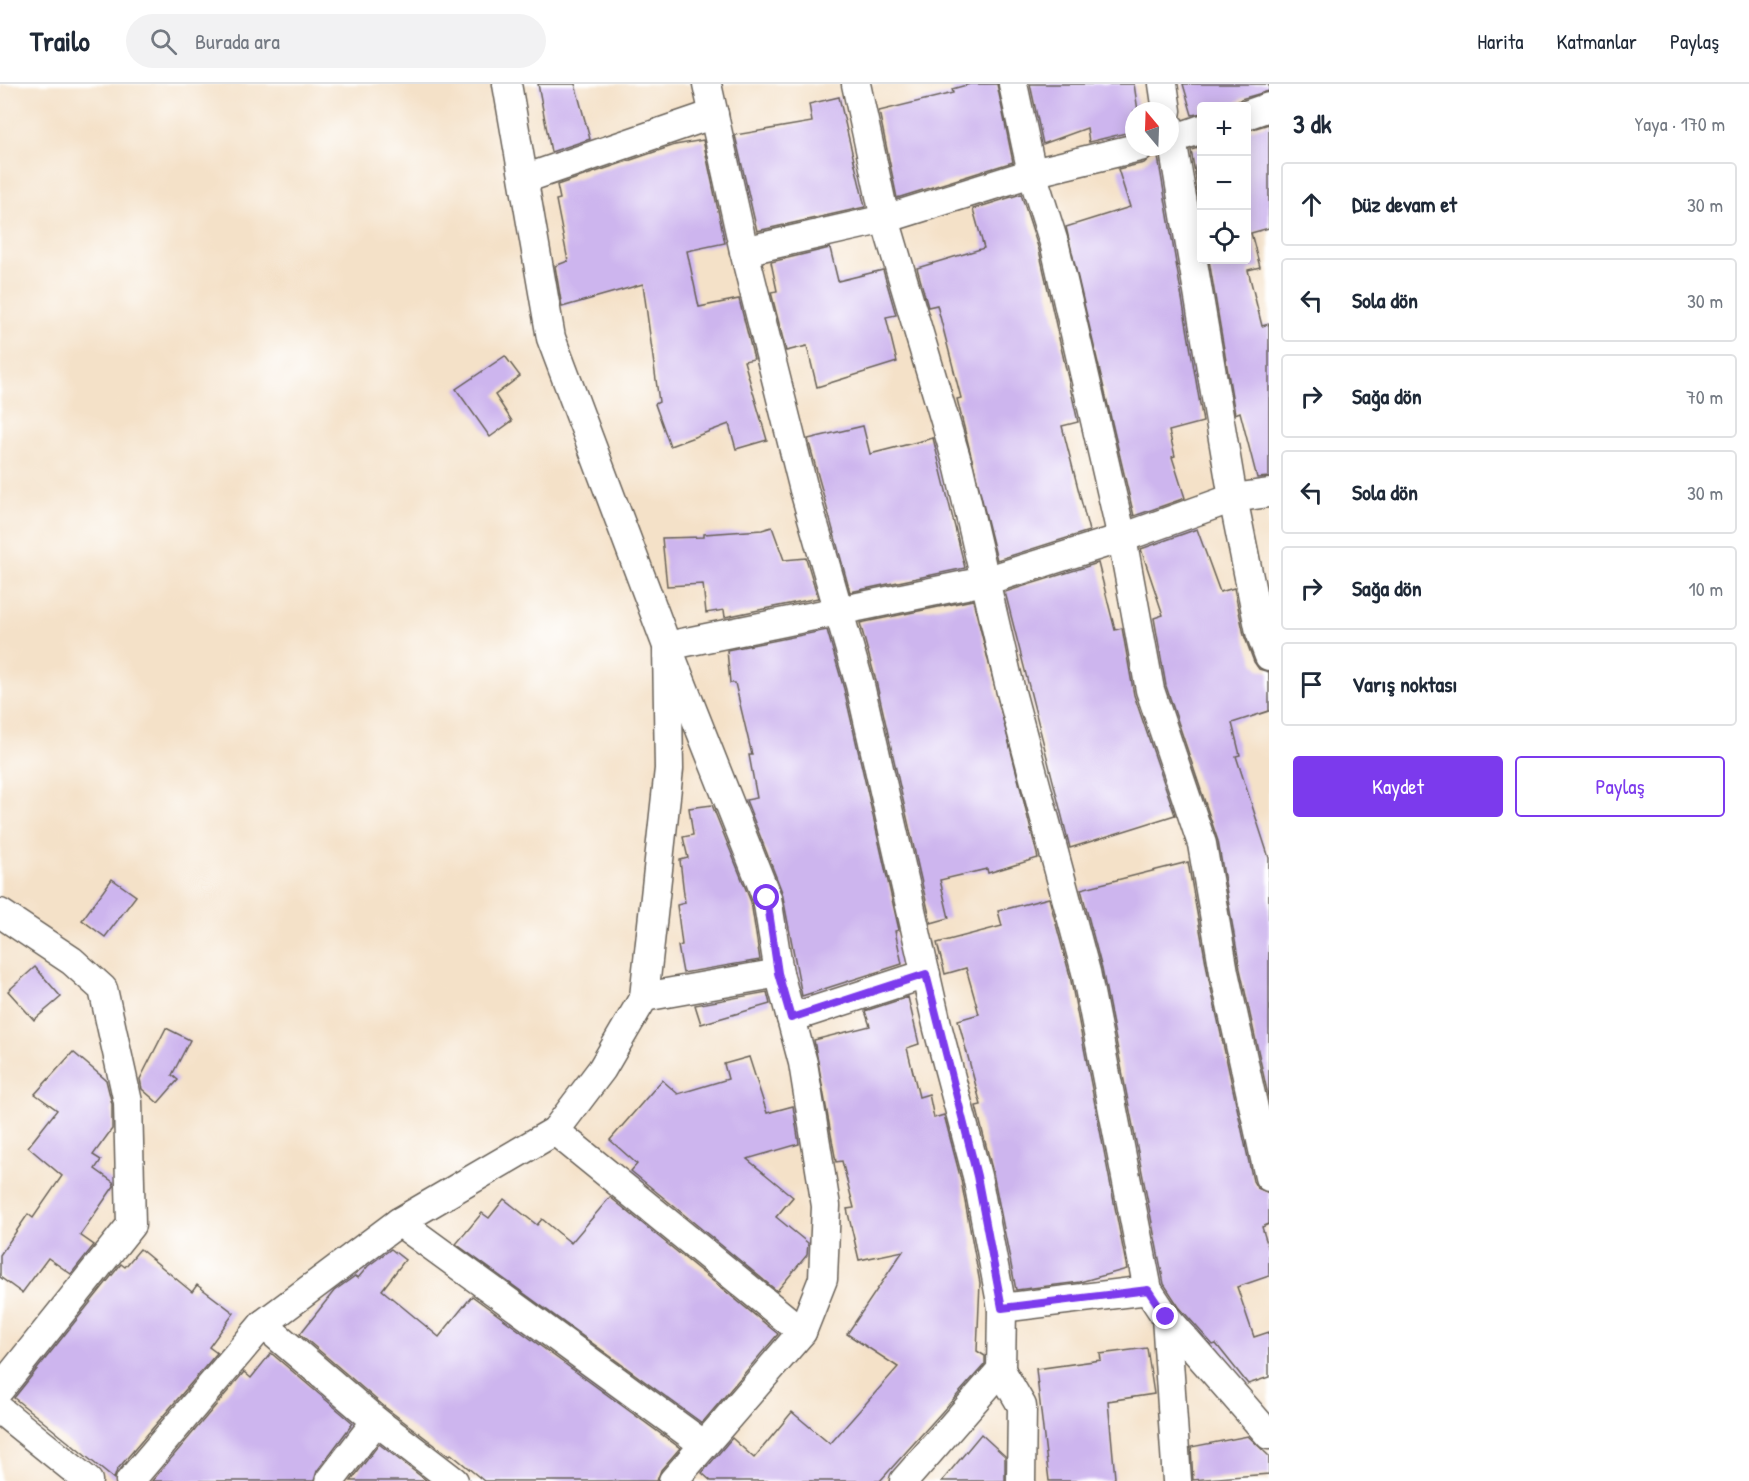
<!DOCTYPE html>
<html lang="tr">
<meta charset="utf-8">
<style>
body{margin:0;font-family:"Patrick Hand",sans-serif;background:#f2f2f3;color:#1f2937}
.controls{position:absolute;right:18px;top:18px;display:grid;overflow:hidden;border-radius:6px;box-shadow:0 3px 15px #0003}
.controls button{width:54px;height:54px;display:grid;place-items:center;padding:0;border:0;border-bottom:2px solid #e0e1e3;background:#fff;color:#1f2937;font:30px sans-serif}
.compass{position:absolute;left:1125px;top:18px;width:54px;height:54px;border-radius:50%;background:#fff;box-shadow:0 3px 15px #0003;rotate:341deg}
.stop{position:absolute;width:18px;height:18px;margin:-14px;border:4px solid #7c3aed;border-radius:50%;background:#fff}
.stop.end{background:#7c3aed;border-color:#fff;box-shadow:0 2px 6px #0008}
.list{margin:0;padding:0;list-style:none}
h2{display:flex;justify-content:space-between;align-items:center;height:78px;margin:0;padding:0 24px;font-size:26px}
h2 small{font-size:20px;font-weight:400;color:#747a83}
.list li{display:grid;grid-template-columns:39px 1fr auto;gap:18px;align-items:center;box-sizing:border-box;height:84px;margin:0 12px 12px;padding:0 12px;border:2px solid #e0e1e3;border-radius:6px}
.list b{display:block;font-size:22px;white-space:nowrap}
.list em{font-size:20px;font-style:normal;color:#747a83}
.actions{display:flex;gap:12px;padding:18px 24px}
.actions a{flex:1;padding:14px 0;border:2px solid #7c3aed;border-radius:6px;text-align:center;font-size:21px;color:#7c3aed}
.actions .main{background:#7c3aed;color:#fff}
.icon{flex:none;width:33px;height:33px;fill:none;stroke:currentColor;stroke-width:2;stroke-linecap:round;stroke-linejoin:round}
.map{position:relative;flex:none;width:1269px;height:1397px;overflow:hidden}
header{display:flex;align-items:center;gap:36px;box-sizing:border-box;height:84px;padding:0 30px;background:#fff;border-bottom:2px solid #e0e1e3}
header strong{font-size:28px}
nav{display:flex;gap:33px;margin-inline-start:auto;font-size:21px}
.search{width:420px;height:54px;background:#f2f2f3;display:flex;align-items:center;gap:15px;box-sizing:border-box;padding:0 21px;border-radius:33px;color:#747a83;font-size:22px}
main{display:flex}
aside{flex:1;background:#fff}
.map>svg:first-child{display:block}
.building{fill:#cdb5ee}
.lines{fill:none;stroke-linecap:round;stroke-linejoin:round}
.street-casing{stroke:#686158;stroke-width:31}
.street{stroke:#fff;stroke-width:28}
.route{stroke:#7c3aed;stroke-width:8}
</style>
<header>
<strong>Trailo</strong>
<div class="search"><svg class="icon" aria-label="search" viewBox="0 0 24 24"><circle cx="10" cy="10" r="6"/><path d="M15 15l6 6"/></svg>Burada ara</div>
<nav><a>Harita</a><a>Katmanlar</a><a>Paylaş</a></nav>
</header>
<main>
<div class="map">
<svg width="1269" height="1397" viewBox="0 0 1269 1397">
<rect width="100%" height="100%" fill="#fff"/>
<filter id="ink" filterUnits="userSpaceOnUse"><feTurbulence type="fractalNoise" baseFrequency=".0167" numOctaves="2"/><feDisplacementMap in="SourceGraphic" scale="12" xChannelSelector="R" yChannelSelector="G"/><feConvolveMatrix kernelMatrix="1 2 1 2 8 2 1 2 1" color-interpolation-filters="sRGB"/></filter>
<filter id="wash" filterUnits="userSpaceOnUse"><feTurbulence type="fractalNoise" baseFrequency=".008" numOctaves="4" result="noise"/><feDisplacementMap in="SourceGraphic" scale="24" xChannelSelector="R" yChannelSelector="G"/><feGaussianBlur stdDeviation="1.35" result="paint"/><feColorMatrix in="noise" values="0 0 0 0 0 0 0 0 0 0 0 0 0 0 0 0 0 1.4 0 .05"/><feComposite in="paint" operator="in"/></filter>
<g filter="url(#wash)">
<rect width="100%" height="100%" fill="#f4e1c8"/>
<g id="blocks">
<g class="building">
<path d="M538,0h37l15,55 -39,13z"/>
<path d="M970,0h27l16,78 -116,36 -18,-87 74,-18 -1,-4z"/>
<path d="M1030,0h104l4,27h-4v20l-45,11 -2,-14 -44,16z"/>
<path d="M1183,0h86v7l-28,8 -9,7h-30v7l-10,2z"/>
<path d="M839,13l26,110 -108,24 -22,-96 77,-13 -3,-18z"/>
<path d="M1269,40v104l-18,5 9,34 -12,3 14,56 7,-2v153l-12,1 -17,-66 -5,2 -26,-154h37v-129z"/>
<path d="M703,56l22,103 -38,8 12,56 40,-8 15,60 -10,2 23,79 -31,9 -7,-25 -59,22 -15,-42 4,-2 -16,-118 -81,23 -7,-41 13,-5 -12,-61 4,-1 -3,-14 118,-40z"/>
<path d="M1202,63v67l-11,-64z"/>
<path d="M1157,67l46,271 -34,9 6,25 -3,1 13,41 -51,18 -68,-289 64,-20 -12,-38 26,-6z"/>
<path d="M1021,110l18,56 39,172 -16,4 27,105 -92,29 -40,-161 4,-1 -24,-93 -9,2 -11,-39 67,-20 -11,-39z"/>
<path d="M830,164l8,33 45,-11 13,45 -10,2 11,45 -80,25 -10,-41 -21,5 -15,-59 6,-1 -6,-29z"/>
<path d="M505,272l15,20 -25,19 17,26 -22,16 -34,-48z"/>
<path d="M863,342l7,28 63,-16 32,130 -115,24 -42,-153z"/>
<path d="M772,443l12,33 22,-2 12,40 -93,19 -1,-7 -18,3 -3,-29 -36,2 -5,-48 42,-1v-3l58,-4z"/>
<path d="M1197,445l23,63 14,-4 10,47 10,27 5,7 10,3v39l-37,12 8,32 -4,1 33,102v242l-29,-131 -22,-128 -52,-155 -12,-68 9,-3 -22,-66z"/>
<path d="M1098,479l17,67 7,-2 12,67 41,120 -105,33 -65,-256z"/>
<path d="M973,516l65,258 -50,15 -1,-4 -47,11 9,38 -18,5 -55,-242 -16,-58z"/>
<path d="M827,546l17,59 55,241 -4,1 7,33 -100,32 -20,-104 -36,-92 11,-2 -8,-43h3l-17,-72h-5l-3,-33z"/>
<path d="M712,721l39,97 9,58 -77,13 -5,-27 4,-1 -5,-40 8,-2 -5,-43 8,-2 -5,-21 10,-2 -4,-27z"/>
<path d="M1188,778l20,113 45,206 4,7 12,5v31l-7,3 7,23v26l-32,11 17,50 15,-5v45l-21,7 -32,-40 -3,1 -34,-38 -15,-23 -62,-315 -21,-80z"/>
<path d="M112,795l24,17 -31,41 -23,-17z"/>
<path d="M1049,814l21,78 57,293 -47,13 -64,8 -23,-117 -17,-67 5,-1 -23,-85 21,-6 -13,-46 -21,6 -8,-31 65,-17 -4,-15z"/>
<path d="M35,883l26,30 -27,23 -26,-29z"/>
<path d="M767,908l3,12 -69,20 -6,-19z"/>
<path d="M908,913l11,47 -12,4 12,49 10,-3 5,24 10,-3 17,65 19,103 -3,68 8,5v8l-105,117h-169l-9,-8 30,-35 22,20 38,-46 38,32 68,-77 -51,-33 56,-83 -44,9 -12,-51 7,-1 -12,-47 -6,1 -22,-122 56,-14 -5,-15z"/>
<path d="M166,944l24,12 -18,35 6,5 -20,23 -16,-14 -2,-10z"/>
<path d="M73,968l33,28 6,24v25l-19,26 8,5 -6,9 18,13 1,4 -34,49 14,10 -23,29 -23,-16 -26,35 -22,-16v-22l28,-41 5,4 29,-42 -34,-29 29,-37 -22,-16z"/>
<path d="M749,973l18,56 26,-7 6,38 -52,15 46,38 -17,20 32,26 -1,12 -30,36 -146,-120 6,-7 -27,-24 52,-60 16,14 50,-15 -4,-15z"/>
<path d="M610,1113l168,137 -76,89 -246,-179 26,-31 7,5 15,-19 33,26 5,-6 29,24z"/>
<path d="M140,1165l52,43 5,-7 37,28 -25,34 8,6 -100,117 -3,9 -100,-81 107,-134 4,3z"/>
<path d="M391,1165l14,11 -23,30 57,47 33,-41 208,152 -19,22 -4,11h-173l-33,-27 -2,2 -63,-48 -86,-74 34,-43 21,-15 3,2 10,-12z"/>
<path d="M1147,1264l7,46 -46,7 7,77 -4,3h-62l-13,-112 65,-9 -1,-6z"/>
<path d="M271,1269l82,70 -36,48 -3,10h-162l92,-109 7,6z"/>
<path d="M981,1350l24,22v25h-63z"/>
<path d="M1248,1352l21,20v18l-76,6 -2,-33z"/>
<path d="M379,1360l48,37h-76z"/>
</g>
</g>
</g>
<g filter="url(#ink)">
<use href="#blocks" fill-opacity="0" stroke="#686158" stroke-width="1.5"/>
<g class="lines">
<defs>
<g id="street">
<path d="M707,0l37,167 60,239 56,195 78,344 39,147 25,132 -1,62 -97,111"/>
<path d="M856,0l29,135 74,249 52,224 75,280 62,318 18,27 103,118"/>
<path d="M1013,0l19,89 23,73 67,292 28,152 52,154 22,128 45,205"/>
<path d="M1163,0l4,27"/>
<path d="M1246,31l23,-8"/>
<path d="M1170,43l63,371 27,134 9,24"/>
<path d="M1170,56l32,-11"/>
<path d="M524,95l190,-65"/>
<path d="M744,167l141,-32 147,-46 108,-26"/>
<path d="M0,829l72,48 31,28 25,113 3,123 -131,164"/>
<path d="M644,913l135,-24"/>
<path d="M791,934l135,-44"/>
<path d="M555,1047l247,201"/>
<path d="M399,1138l304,222"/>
<path d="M1002,1224l146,-18"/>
<path d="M1166,1233l11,164"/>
<path d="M263,1240l113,97 78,60"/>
<path d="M1001,1286l21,36 -1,75"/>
<path d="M0,1326l88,71"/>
<path d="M130,1397l133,-157 136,-102 156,-91 47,-62 42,-72 25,-228 -2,-123 -116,-308 -44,-254"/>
<path d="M330,1397l46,-60"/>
<path d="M673,1397l129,-149 21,-53 3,-73 -23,-143 -24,-90 -12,-75 -100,-252 318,-65 137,-43 111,-40 36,-5"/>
</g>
</defs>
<use href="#street" class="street-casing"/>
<use href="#street" class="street"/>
</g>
</g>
<g class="lines" filter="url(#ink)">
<path class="route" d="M767,814l11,75 13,45 135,-44 51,202 25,132 146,-18 18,27"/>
</g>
</svg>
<div class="controls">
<button>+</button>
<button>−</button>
<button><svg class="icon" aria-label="locate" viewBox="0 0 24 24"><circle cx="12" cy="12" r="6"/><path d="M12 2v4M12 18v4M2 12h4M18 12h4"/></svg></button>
</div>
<svg class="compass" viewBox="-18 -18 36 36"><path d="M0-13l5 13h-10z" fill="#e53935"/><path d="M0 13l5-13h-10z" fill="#747a83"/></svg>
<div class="stop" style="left:767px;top:814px"></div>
<div class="stop end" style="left:1166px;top:1233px"></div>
</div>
<aside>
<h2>3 dk<small>Yaya · 170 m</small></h2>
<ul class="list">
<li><svg class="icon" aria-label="ahead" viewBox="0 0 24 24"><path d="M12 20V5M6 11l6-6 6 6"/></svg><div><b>Düz devam et</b></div><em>30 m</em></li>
<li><svg class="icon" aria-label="left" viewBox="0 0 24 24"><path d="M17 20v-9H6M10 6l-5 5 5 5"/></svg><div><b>Sola dön</b></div><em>30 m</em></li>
<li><svg class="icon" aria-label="right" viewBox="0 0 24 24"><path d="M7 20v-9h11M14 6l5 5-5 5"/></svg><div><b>Sağa dön</b></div><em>70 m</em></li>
<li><svg class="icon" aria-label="left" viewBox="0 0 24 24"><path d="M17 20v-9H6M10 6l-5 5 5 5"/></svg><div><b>Sola dön</b></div><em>30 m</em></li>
<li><svg class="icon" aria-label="right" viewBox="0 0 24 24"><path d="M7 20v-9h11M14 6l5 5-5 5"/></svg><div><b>Sağa dön</b></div><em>10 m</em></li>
<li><svg class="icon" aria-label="arrive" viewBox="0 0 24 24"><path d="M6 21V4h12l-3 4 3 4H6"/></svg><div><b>Varış noktası</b></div></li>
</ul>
<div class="actions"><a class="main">Kaydet</a><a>Paylaş</a></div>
</aside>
</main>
